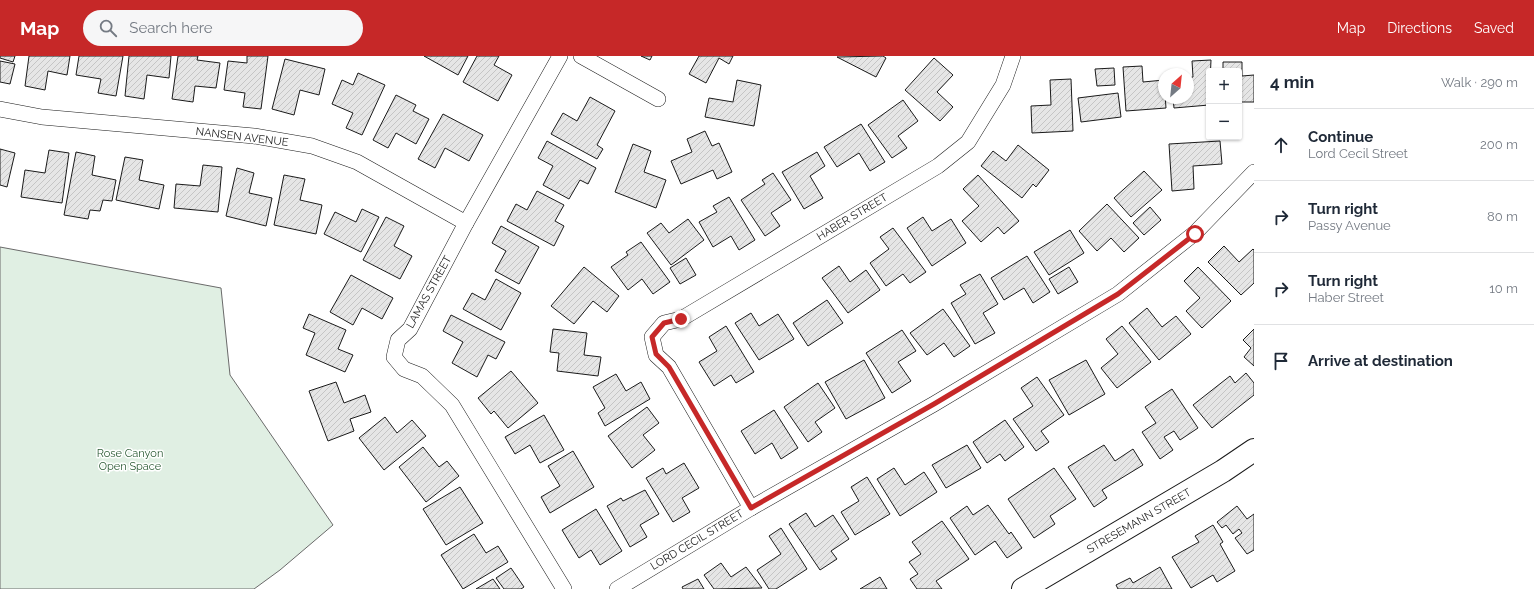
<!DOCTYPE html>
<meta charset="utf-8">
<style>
body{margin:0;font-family:Raleway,sans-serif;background:#f6f6f7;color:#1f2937}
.controls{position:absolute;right:12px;top:12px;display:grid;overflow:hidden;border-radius:4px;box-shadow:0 1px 3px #0004}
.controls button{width:36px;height:36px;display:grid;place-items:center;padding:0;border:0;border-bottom:1px solid #e0e1e3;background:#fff;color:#1f2937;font:20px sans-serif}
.compass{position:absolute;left:1158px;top:12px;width:36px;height:36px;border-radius:50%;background:#fff;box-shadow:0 1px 3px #0004;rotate:27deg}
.stop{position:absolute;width:12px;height:12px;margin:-9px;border:3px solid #c62828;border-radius:50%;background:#fff}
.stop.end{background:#c62828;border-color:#fff;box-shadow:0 1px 4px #0008}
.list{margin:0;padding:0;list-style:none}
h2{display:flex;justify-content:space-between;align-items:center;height:52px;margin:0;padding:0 16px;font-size:17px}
h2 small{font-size:13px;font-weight:400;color:#747a83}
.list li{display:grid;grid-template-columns:26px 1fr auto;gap:12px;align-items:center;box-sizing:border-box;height:72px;padding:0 16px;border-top:1px solid #e0e1e3}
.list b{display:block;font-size:15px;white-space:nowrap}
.list p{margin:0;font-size:13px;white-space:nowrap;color:#747a83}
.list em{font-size:13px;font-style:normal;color:#747a83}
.icon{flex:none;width:22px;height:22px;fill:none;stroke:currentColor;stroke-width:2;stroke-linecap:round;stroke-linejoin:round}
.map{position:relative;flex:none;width:1254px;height:533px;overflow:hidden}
header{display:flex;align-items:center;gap:24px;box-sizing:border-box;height:56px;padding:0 20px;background:#c62828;color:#fff}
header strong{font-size:19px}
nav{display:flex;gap:22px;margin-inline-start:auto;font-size:14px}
.search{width:280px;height:36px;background:#f6f6f7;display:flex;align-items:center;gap:10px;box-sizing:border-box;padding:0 14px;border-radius:22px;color:#747a83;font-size:15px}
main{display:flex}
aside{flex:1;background:#fff}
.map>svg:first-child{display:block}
.green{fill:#e0efe3;stroke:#6a6a6a}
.building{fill:url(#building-hatch);stroke:#1a1a1a}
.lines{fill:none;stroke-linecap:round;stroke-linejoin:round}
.street-casing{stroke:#1a1a1a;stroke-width:16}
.secondary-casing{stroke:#1a1a1a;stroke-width:24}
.street{stroke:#fff;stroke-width:15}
.secondary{stroke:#fff;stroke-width:22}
.route{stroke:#c62828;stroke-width:5}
.labels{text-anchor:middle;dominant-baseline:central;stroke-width:3;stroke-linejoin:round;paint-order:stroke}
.street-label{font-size:11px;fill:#1a1a1a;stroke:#fff}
.park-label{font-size:11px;fill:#2b5a34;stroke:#fff}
</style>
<header>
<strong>Map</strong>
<div class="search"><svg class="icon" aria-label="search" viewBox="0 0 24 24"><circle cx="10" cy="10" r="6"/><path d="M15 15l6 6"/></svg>Search here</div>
<nav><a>Map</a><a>Directions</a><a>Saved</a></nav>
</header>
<main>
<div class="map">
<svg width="1254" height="533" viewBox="0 0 1254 533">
<defs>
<pattern id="building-hatch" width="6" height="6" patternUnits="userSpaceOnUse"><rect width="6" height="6" fill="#e6e6e6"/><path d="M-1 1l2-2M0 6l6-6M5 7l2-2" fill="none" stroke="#c5c5c5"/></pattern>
</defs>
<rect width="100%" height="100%" fill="#fff"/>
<path class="green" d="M0,191l221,41 9,87 103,150 -53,45 -26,19h-254z"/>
<g class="building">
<path d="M0,0h15l-2,6 -13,-4z"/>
<path d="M29,0h41l-3,19 -19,-4 -3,19 -20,-4z"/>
<path d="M79,0h44l-7,40 -18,-3 3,-14 -25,-4z"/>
<path d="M129,0h42l-2,22 -22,-3 -3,24 -19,-3z"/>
<path d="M178,0h20l-1,4 23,3 -4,25 -21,-2 -2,16 -21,-3z"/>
<path d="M247,0h21l-7,53 -18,-2 2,-14 -21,-3 4,-29 19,2z"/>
<path d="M424,0h44l-10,19z"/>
<path d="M477,0h22l-5,9 18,10 -14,26 -35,-19z"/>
<path d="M641,0h11l-2,4z"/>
<path d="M699,0h34l-4,8 -10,-6 -13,25 -17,-9z"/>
<path d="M883,0l3,2 -10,19 -39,-20z"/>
<path d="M934,2l19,17 -16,17 16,15 -13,14 -35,-31z"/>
<path d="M285,3l40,10 -6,26 -19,-5 -6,25 -22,-6z"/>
<path d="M1211,4l-2,45 -35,3 -1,-10h15v-20l5,-1 -1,-16z"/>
<path d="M0,5l15,3 -5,20 -10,-2z"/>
<path d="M1223,6h19v14l12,-1v27h-15v-31h-16z"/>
<path d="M1142,10l1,16 21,-2 2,28 -40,3 -3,-44z"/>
<path d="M1114,12l1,17 -18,1 -2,-17z"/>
<path d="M358,17l27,12 -23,50 -16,-7 7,-15 -21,-9 10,-24 11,5z"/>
<path d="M1071,23l2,52 -41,2 -1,-27 20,-1 -1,-25z"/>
<path d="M737,24l24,5 -7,41 -49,-9 4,-19 24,4z"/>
<path d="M1118,37l3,24 -40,5 -3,-24z"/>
<path d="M396,39l20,10 -3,6 16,8 -13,25 -20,-11 -8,15 -15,-8z"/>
<path d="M590,41l25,14 -18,34 6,4 -6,10 -46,-25 12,-21 14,8z"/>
<path d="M903,44l15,21 -20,15 9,12 -15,10 -24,-33z"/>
<path d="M443,58l40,21 -14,26 -24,-13 -10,20 -17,-9z"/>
<path d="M861,68l24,38 -15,9 -11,-18 -22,14 -13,-20z"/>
<path d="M705,75l7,15 7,-3 13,29 -15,7 -4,-9 -32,14 -10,-23 21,-9 -5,-13z"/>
<path d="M547,85l49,27 -8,16 -8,-4 -11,19 -26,-14 10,-19 -15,-8z"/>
<path d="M1220,85l2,23 -29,2 1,23 -22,2 -3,-47z"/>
<path d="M633,88l18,7 -7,21 22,8 -10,28 -41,-16z"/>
<path d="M1018,89l31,25 -13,17 -3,-3 -11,14 -41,-32 12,-15 13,10z"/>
<path d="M0,93l15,4 -8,34 -7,-2z"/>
<path d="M49,94l20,3 -7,50 -41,-6 4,-27 20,3z"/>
<path d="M76,96l19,4 -3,19 24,5 -4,21 -9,-1 -3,11 -10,-1 -2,9 -24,-4z"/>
<path d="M817,96l8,14 -15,10 13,22 -19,11 -22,-37z"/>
<path d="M125,101l18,3 -4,20 25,5 -5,24 -43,-9z"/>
<path d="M203,109l19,2 -4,45 -44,-4 2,-24 24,2z"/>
<path d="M237,112l17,5 -5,20 23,5 -6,28 -40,-10z"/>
<path d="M1144,115l18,19 -31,27 -17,-19z"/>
<path d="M773,117l18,27 -20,13 9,13 -15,10 -24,-36 24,-16 -3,-4z"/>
<path d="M284,119l21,4 -5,21 22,5 -6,29 -42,-9z"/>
<path d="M978,119l41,46 -15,13 -6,-7 -17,15 -19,-21 17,-15 -16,-17z"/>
<path d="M537,135l27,14 -9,16 9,5 -10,20 -47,-25 9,-17 11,6z"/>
<path d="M729,141l26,43 -16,10 -8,-14 -18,11 -14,-25 18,-10 -4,-6z"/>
<path d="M1107,148l32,34 -15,14 -13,-14 -14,13 -18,-20z"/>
<path d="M1150,151l11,13 -17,15 -11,-12z"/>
<path d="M362,153l17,8 -18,35 -37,-18 11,-22 21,10z"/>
<path d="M386,161l18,9 -10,20 18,10 -12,23 -37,-19z"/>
<path d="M923,161l9,14 19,-12 15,24 -34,23 -25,-38z"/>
<path d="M688,163l16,21 -33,25 -24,-32 14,-10 8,10z"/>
<path d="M501,170l38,21 -20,37 -24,-13 11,-20 -14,-8z"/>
<path d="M893,172l33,44 -16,11 -7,-9 -17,12 -16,-23 19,-14 -9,-12z"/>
<path d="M1070,174l14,23 -35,22 -15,-23z"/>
<path d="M641,186l29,40 -17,12 -11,-15 -14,11 -17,-23 17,-12 -2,-3z"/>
<path d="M1224,190l15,16 14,-13 1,1v33l-13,12 -33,-33z"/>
<path d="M1027,200l23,36 -17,11 -9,-15 -20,12 -13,-22z"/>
<path d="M686,202l10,17 -16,9 -10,-16z"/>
<path d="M839,210l11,16 16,-12 14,20 -32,23 -26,-35z"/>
<path d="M584,211l35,29 -12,16 -14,-11 -19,23 -23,-18z"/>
<path d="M1069,211l9,15 -20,12 -9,-15z"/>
<path d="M1198,211l33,34 -29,27 -16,-17 14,-13 -16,-17z"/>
<path d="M980,218l18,30 -15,9 12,20 -20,11 -24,-41 15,-9 -6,-9z"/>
<path d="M351,219l42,23 -11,21 -20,-11 -9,17 -23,-13z"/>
<path d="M496,223l25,14 -20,37 -38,-21 9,-16 13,7z"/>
<path d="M827,244l16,23 -35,23 -15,-23z"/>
<path d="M1147,252l15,19 14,-11 15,18 -32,26 -30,-37z"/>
<path d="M943,253l27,37 -16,11 -10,-14 -17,12 -17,-22z"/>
<path d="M751,257l8,13 19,-12 16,25 -35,21 -24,-37z"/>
<path d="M309,258l37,16 -8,19 15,6 -8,17 -39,-17 9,-22 -12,-5z"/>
<path d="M451,259l54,27 -9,17 -8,-4 -11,22 -25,-14 11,-21 -20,-11z"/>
<path d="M726,270l28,46 -18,11 -5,-8 -17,11 -15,-24 18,-11 -8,-14z"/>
<path d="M1122,270l29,36 -34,26 -16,-20 17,-14 -12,-15z"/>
<path d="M553,273l34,4 -3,22 17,2 -3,19 -41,-5 2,-18 -9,-1z"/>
<path d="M1254,273v37l-10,-9 7,-9 -8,-8z"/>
<path d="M902,274l14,21 -18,11 13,19 -19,12 -26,-40z"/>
<path d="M864,304l21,38 -39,21 -21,-37z"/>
<path d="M1086,304l19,34 -36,21 -20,-35z"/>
<path d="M511,315l27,32 -30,25 -14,-17 -3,3 -13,-16z"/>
<path d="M1246,317l8,10v12l-42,33 -19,-23 37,-29 5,7z"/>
<path d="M616,318l10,17 15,-9 9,17 -45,27 -7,-13 7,-5 -12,-21z"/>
<path d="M1037,321l27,38 -23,16 8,11 -13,9 -23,-32 20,-13 -12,-18z"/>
<path d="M336,326l8,21 21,-8 6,17 -21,7 4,12 -26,10 -19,-50z"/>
<path d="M818,327l17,25 -20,14 7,10 -14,10 -24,-35z"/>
<path d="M1172,333l26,39 -18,12 -6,-9 -10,6 9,13 -13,9 -18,-27 14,-9 -11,-16z"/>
<path d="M647,351l12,16 -16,12 12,15 -23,18 -24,-32z"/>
<path d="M774,354l24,38 -17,11 -9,-16 -17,11 -14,-23z"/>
<path d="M544,359l20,35 -24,13 -10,-18 -15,9 -10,-17z"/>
<path d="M385,361l12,16 15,-13 14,16 -42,34 -25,-32z"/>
<path d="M1005,364l19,27 -19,14 -5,-7 -13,9 -14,-21z"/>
<path d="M967,389l14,23 -35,20 -14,-23z"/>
<path d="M1104,389l11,16 18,-12 10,16 -41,25 5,8 -13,9 -26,-40z"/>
<path d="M423,391l16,20 8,-6 12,15 -33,26 -27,-35z"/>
<path d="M573,395l21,36 -44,26 -9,-16 19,-11 -12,-20z"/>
<path d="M684,407l15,25 -17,10 8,14 -17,10 -27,-44 17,-10 3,6z"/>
<path d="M894,412l11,17 19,-13 13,20 -37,24 -23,-37z"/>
<path d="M1054,412l22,31 -26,17 5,8 -21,14 -26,-39z"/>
<path d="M867,421l23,37 -35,21 -14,-23 18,-11 -8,-14z"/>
<path d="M460,431l23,36 -37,22 -23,-36z"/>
<path d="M645,434l14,24 -19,11 7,12 -17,10 -23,-41 14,-8 2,3z"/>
<path d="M988,449l21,29 2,-2 11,16 -15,10 -12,-17 -20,14 -25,-37 17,-12 6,9z"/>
<path d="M1237,450l10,13 7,-5v36l-7,4 -12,-16 7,-5 -3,-4 -6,5 -7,-9 -4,3 -5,-6z"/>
<path d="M596,453l26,42 -22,14 -9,-15 -12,8 -17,-28z"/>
<path d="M806,457l9,14 18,-12 16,24 -18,12 6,8 -17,11 -31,-46z"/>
<path d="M942,465l27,38 -33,22 6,8h-25l-7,-10 8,-5 -9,-12 12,-8 -9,-12z"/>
<path d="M1213,469l10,17 -3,2 15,27 -18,11 -4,-7 -22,13 -19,-31 27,-15 -4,-6z"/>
<path d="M781,472l26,41 -31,20h-7l-12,-19 24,-16 -12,-18z"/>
<path d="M474,478l12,19 12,-7 10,16 -45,27 -22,-34z"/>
<path d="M721,507l10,14 15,-10 16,21 -48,1 -10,-14z"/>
<path d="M1160,511l12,22h-54l-2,-4 14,-7 3,5z"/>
<path d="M511,512l13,19 -3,2h-17l-8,-11z"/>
<path d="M880,521l7,12h-27z"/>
<path d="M493,523l7,10h-24z"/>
<path d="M698,523l6,10h-21l-1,-2z"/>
</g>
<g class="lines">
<defs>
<g id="street">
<path d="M560,0l-94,167 -56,106 -12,11 -4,17 10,12 18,7 30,29 112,184"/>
<path d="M581,0l77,43"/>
<path d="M0,53l42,8 212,19 58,10 45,16 109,61"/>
<path d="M751,452l-82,-141 -13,-12 -4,-18 12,-14 17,-4 257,-153 30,-24 35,-57 10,-29"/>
<path d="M617,533l134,-81 183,-104 184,-110 77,-61 59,-61"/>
</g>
<path id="secondary" d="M1023,533l200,-118 31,-21"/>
</defs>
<use href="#street" class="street-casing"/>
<use href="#secondary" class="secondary-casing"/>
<use href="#street" class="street"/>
<use href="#secondary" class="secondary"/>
</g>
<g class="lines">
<path class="route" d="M681,263l-17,4 -12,14 4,17 13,13 82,141 183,-104 184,-110 77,-60"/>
</g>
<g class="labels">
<g class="street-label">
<text transform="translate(242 81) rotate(7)">NANSEN AVENUE</text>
<text transform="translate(852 161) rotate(-31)">HABER STREET</text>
<text transform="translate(429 236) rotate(-61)">LAMAS STREET</text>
<text transform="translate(1139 465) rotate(-30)">STRESEMANN STREET</text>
<text transform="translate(697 484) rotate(-31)">LORD CECIL STREET</text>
</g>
<g class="park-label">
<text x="130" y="397">Rose Canyon<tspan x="130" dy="13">Open Space</tspan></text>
</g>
</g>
</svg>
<div class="controls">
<button>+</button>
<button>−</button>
</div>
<svg class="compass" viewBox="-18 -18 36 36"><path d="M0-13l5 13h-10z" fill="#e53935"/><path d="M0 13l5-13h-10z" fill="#747a83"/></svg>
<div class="stop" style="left:1195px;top:178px"></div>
<div class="stop end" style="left:681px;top:263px"></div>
</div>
<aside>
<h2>4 min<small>Walk · 290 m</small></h2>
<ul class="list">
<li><svg class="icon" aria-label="ahead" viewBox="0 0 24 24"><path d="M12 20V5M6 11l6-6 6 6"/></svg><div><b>Continue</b><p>Lord Cecil Street</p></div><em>200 m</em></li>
<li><svg class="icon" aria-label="right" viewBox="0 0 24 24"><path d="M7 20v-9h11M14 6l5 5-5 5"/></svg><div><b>Turn right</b><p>Passy Avenue</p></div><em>80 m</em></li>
<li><svg class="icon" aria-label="right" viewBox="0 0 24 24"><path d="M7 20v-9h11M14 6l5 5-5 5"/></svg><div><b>Turn right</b><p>Haber Street</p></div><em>10 m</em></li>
<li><svg class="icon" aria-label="arrive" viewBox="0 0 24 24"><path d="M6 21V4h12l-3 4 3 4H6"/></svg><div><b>Arrive at destination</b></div></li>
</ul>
</aside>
</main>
